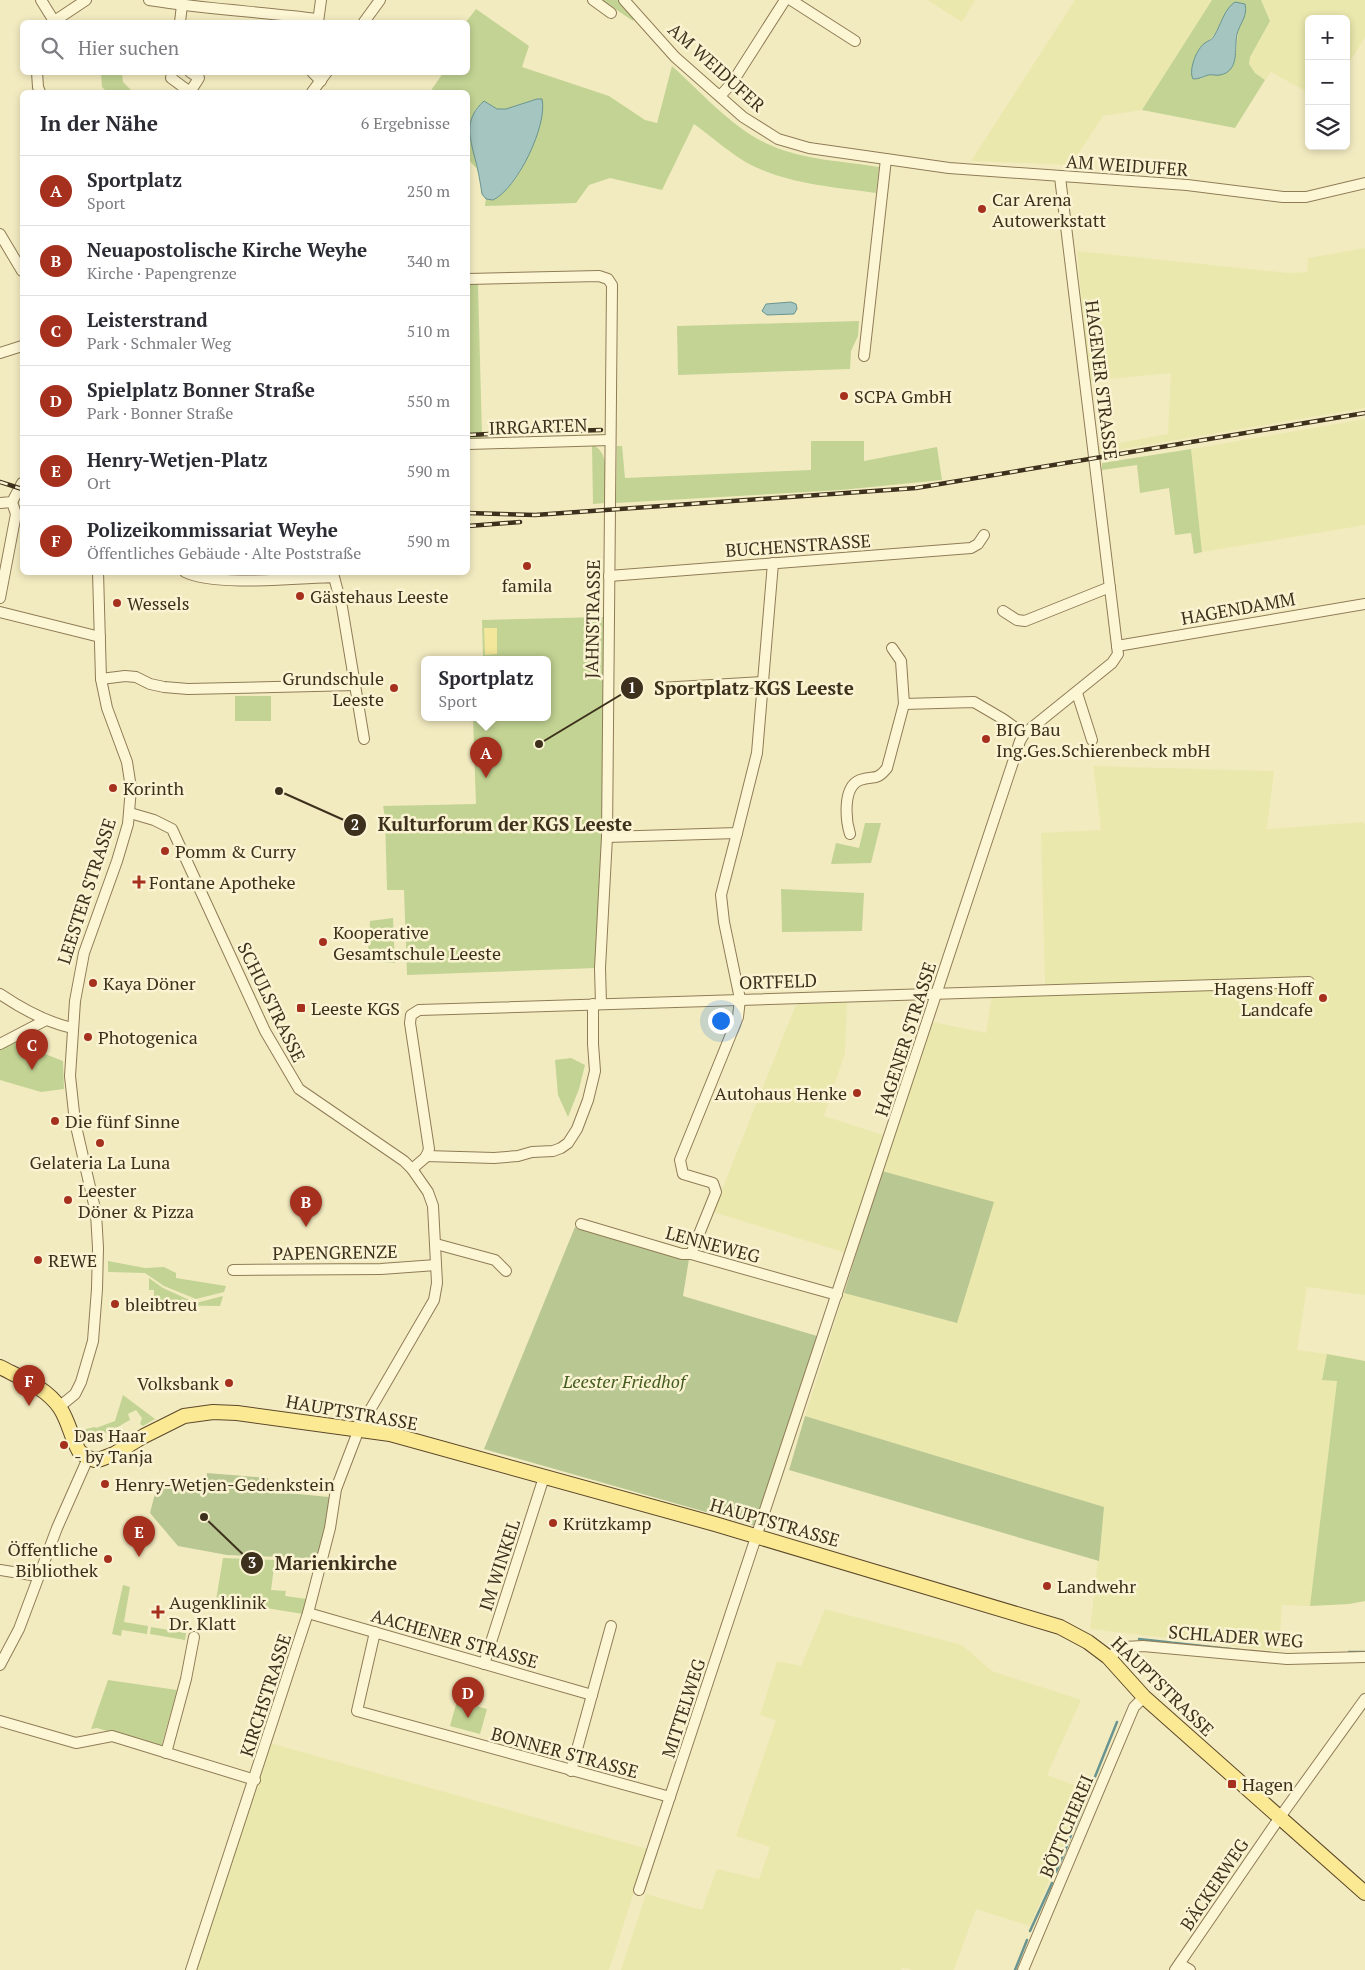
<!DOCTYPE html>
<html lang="de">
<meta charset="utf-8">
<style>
body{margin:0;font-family:"PT Serif",serif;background:#f2f2f3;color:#2b2b33}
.controls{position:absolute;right:15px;top:15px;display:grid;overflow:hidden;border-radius:8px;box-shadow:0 2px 8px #0003}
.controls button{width:45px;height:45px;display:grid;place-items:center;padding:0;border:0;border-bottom:1px solid #e1e1e2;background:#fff;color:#2b2b33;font:25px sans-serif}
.you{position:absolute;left:720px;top:1020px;width:18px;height:18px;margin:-12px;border:4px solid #fff;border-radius:50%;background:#1a73e8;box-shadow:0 0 0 8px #1a73e833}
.badge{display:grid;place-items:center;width:32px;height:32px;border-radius:50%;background:#a5301e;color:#fff;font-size:16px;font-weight:700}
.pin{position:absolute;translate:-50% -41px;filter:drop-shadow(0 1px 2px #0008)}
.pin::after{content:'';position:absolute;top:26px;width:18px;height:15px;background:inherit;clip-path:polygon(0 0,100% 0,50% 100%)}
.popup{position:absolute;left:421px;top:656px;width:130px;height:65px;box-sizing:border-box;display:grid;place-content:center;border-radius:8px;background:#fff;filter:drop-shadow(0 1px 4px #0005);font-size:16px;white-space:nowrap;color:#7c7c81}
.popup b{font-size:19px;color:#2b2b33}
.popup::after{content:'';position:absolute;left:50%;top:100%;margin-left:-10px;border:10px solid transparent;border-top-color:#fff}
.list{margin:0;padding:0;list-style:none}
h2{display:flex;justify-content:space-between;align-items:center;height:65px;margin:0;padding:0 20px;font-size:21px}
h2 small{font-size:16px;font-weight:400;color:#7c7c81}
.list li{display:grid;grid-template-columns:32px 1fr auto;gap:15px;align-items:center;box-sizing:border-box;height:70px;padding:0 20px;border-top:1px solid #e1e1e2}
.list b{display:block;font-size:19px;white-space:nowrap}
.list p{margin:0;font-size:16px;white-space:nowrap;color:#7c7c81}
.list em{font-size:16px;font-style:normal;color:#7c7c81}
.icon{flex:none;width:28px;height:28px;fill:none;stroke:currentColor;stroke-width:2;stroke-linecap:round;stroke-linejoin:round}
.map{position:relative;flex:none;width:1365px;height:1970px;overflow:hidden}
.search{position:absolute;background:#fff;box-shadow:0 2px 8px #0003;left:20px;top:20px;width:450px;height:55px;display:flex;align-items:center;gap:12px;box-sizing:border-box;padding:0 18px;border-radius:8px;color:#7c7c81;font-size:19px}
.panel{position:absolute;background:#fff;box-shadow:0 2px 8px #0003;left:20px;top:90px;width:450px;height:485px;border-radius:8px}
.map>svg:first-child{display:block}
.farmland{fill:#eae8ad}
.green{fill:#c2d393;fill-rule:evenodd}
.sand{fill:#f2e79a}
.cemetery{fill:#b9c793}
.water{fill:#a4c5c0;stroke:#699490}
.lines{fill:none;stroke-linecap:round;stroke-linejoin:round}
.stream{stroke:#699490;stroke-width:2.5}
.minor-casing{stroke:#8f7c56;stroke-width:12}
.major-casing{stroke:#5c482a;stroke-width:16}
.minor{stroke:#fdf6d5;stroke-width:10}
.major{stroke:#fbe993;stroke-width:14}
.rail-casing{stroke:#3d301c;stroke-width:4.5}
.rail{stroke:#faf3d1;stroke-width:2.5;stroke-dasharray:8;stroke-linecap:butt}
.poi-dot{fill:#a5301e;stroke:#faf3d1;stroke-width:2}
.labels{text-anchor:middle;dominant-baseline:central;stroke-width:5;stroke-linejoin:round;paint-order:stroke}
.street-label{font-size:18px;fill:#3d301c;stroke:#faf3d1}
.poi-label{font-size:18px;fill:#3d301c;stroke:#faf3d1;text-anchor:start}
.park-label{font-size:18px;font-style:italic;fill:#445c20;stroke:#faf3d1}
.leader{fill:none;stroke:#3d301c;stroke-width:2}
.callout-dot{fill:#3d301c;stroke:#faf3d1;stroke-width:2}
.mark-label{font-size:15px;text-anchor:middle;font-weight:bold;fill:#fff}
.callout-label{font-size:19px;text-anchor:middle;font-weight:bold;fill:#3d301c;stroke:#faf3d1;stroke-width:5;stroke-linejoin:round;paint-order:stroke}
</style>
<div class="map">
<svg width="1365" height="1970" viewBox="0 0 1365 1970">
<rect width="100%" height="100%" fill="#f3ebc0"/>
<g class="farmland">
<path d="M927,0h48l-13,22z"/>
<path d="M1075,0h137l-70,110 -39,6 -32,49 -100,-4z"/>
<path d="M1261,0h104v37l-19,31v-49h-37v74l-38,-21 -6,8 -10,-7 -6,-9 1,-7 20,-36z"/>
<path d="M1365,248v160l-266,45 -1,-6 70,-13 3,-61 -82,8 -12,-130 212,22 18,-1 1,-14z"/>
<path d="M1365,419v106l-163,27 -11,-103z"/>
<path d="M1093,766l181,5 -7,58 96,-7 2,3v470l-58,-8 -10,63 30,4 -5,25 15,2 -27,225 -28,-1 -3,46 -189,-22 14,-122 -299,-91 39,-123 112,30 -74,-152 51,-149 53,11 6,-39 53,-6 -4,-155 60,-3z"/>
<path d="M847,1003l-2,50 -21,63 62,20 -40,117 -133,-41 82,-205 3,-3z"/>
<path d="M825,1609l137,36 30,26 89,29 -34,75 41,15 -58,136 -54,-17 -22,61h-42l-9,-3 -2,3h-280l25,-76 56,16 15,-41 42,10 11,-32 -34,-11 40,-116 -16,-5 17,-54 24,5z"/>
<path d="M270,1743l378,106 -39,121h-414z"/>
</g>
<g class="green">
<path d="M602,0h19l13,17 -1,4z"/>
<path d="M1212,0h49l9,21 -20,36 -1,7 6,9 10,7 -30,48 -93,-18zM1235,2l10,2 1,6 -8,22 -2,21 -17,22h-11l-8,4 5,-36c16,-9 15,-31 30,-41z"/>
<path d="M476,9l53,37 -7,21 87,29 36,24 12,3 15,-57c29,26 62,64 98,79 33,15 73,16 109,22l-3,26c-42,-6 -87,-9 -125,-28 -19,-10 -39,-28 -57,-41l-32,66 -52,-12 -21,7 -13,18 -91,3 1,-7 7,1c38,-25 39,-60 44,-101l-31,10h-9l-13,-8c-3,3 -7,6 -9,9 -4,10 0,48 2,59l-9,-10v-67h-38l13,-19 25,-1 -2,-50z"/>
<path d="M101,73h21l1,9 10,10h-26l-5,-5z"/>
<path d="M468,283h10l4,155h-14z"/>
<path d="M859,321l-1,15 -7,15 -1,18 -172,6 -1,-49z"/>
<path d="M811,441h53v20l73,-14 5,33 -101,10 -225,13 1,-57h5l3,32 186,-8z"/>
<path d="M592,445c20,6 13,42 13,58l-12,1z"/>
<path d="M1191,449l11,103 -8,2 -3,-21 -16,2 -6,-47 -29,5 -3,-28 -35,5v-7z"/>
<path d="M603,617v225l-7,126 -189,7 -3,-85h-17l-2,-73 -2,-11 93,-2 -3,-87h74v-58h-64l-1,-39z"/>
<path d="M271,696v25h-36v-25z"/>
<path d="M865,823h16l-10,40 -40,1 5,-21 23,5z"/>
<path d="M781,889l83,4 -2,38 -80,1z"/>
<path d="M393,918l2,45 -22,-1 -5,-11 2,-30z"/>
<path d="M12,1041l51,20 1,28 -23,3 -41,-12v-31z"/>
<path d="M571,1058l14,7 -6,24 -11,28 -10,-22 -3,-35z"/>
<path d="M108,1261l37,7 19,-1 12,6v5l50,8 -2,6 -28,7 -32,-13 -19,-13 -37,-1z"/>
<path d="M149,1278l14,10 33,15 27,-7 -3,10 -70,-1v-9h4v-6h-5z"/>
<path d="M1327,1354l38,7v240l-16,3 -39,2 27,-225 -15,-1z"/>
<path d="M123,1395l32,24 -12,7 -3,-2 2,-6 -6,-8 -8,4 2,6c-20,11 -25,18 -48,11l-1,-1 14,-3 1,1 19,-7z"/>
<path d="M223,1558l52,2 -4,30 15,1 -1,5 22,3 -4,15 -87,-14z"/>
<path d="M123,1585l7,2 -6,35 24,4 -1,8 -25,-4 -1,6 -9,-2z"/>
<path d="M151,1627l35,6 -1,7 -35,-6z"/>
<path d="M108,1680l69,10 -16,57 -64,-19 -6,1z"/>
<path d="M457,1701l30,8 -7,25 -30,-8z"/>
</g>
<path class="sand" d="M484,628h13v26l-12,1z"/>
<g class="cemetery">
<path d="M882,1171l112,31 -37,121 -113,-30z"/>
<path d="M575,1227l114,32 -6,37 134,40 -62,190 -271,-77z"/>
<path d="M805,1416l299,91 -5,54 -310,-91z"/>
<path d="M207,1473l61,5 -1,13 62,6 -1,30 -12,35 -12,-4 -77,-3 -49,-9 -28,-33 8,-31 31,7 17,1z"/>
</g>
<g class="water">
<path d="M1235,2l10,2c3,12 -5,19 -8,30 -3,15 3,37 -17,41 -4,1 -8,-1 -12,0 -5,2 -9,4 -15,4 -5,-9 4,-31 12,-36 4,-3 7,-3 9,-7 7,-11 10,-27 21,-34z"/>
<path d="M537,99h5c6,26 -25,90 -49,101l-7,-1 -4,-5c-2,-13 -4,-26 -8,-39 -5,-21 -9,-37 10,-54l13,8h9z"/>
<path d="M791,302l5,2 1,5 -3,5 -27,1 -5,-4 4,-7z"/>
</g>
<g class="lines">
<g class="stream">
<path d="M1139,1639l100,11"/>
<path d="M1349,1652h16"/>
<path d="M1074,1829l43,-107"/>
<path d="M1065,1851l6,-16"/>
<path d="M1056,1872l8,-19"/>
<path d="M1030,1931l22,-48"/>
<path d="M1015,1970l12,-30"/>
</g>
<defs>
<g id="minor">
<path d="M41,0l13,21"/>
<path d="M149,0c56,9 113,12 169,19"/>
<path d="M593,0l18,13"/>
<path d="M624,0l51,57 68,60 35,22 31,9 140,20 238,17 96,12h23l59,-14"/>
<path d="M791,0l64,41"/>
<path d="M53,22l33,-22"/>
<path d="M180,22l2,-17"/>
<path d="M318,22l3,-22"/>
<path d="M364,22l16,-22"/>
<path d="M37,72l1,15 2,5"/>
<path d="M172,72l-1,6 19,14 9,-14 -9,-6"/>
<path d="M312,72l9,9"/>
<path d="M312,92l15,-20"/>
<path d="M720,96l12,-13 53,-83"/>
<path d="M0,234l22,37"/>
<path d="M468,279l131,-3 9,3 4,6 -5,552 -7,131 1,36"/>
<path d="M0,353l22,-7"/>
<path d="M864,356l22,-197"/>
<path d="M468,444l142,-4"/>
<path d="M0,503l12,-1 10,-19"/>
<path d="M185,572c30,15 113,6 149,5l8,30 22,132"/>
<path d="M609,576l362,-28 7,-4 6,-9"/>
<path d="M0,598l16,-84 -4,-12"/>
<path d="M1003,611l14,9 8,1 85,-34"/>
<path d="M0,612l100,25"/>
<path d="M1117,646l248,-42"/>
<path d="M892,648l9,13 3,43 70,-2 29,17 21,15"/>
<path d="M101,679l24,-3 11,1 14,7 14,3 24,2 168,-4"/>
<path d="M660,688l103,-6"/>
<path d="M1077,693l15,47"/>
<path d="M130,813l24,7 18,9 93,202 34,58 105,72 8,8 16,23 5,14 4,77 -3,17 -75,129 -23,60 -6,39 -22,85 -117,357"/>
<path d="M850,834c-4,-13 -8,-47 10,-54 13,-5 16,2 27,-12l17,-64"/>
<path d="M607,837l130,-4 20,-80 16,-190"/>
<path d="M0,994c22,15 46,28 72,34"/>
<path d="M0,1044l46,-24"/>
<path d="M426,1156l68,2 24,-2 14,-4 21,-1 8,-3 7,-5 9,-14 11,-29 7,-29 -2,-27v-40"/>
<path d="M412,1169l14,-12 3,-8 -19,-126 1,-8 8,-5 890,-28"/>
<path d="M581,1224l101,30h9l146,41"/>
<path d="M436,1244l59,16 11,11"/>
<path d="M691,1254l25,-62 -3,-9 -30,-9 -3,-14 58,-143 2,-18 -16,-77 -3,-27 16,-62"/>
<path d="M233,1270l148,-1 55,-4"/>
<path d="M59,1407l16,-13 6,-12 12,-41 4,-52 1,-41 -2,-35 -21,-91 -5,-46 5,-75 9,-48 33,-92 11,-37 3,-36 -4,-26 -20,-54 -6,-29 -3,-107"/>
<path d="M0,1570l38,6"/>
<path d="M308,1613l284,82"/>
<path d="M375,1632l-18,79 313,86"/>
<path d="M1108,1657l16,-10 19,-1 144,13 78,-2"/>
<path d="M484,1664l60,-187"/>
<path d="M0,1665l19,-36 38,-101 31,-70"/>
<path d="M0,1721l76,22 36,-7 143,44"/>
<path d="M166,1753l20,-74 8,-42"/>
<path d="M571,1771l40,-145"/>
<path d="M639,1890l381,-1149 4,-7 88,-71 6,-9 -58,-477"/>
<path d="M1180,1964l10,6"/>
<path d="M1023,1970l111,-263 10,-10"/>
<path d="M1175,1970l105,-153 85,-118"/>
</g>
<path id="major" d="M0,1367c21,11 47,21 60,41 9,14 11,29 19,43l9,7 7,2 6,-1 13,-5 30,-18 40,-20 29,-4 24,1 153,21 325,90 345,103 28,15 20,15 36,40 221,196"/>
</defs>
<use href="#minor" class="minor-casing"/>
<use href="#major" class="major-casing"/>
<use href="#minor" class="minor"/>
<use href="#major" class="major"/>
<defs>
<g id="rail">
<path d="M468,435l62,-3 71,-2"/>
<path d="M0,482l22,7"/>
<path d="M468,513l67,2 381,-27 449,-75"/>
<path d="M468,526l52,-4"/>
</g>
</defs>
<use href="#rail" class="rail-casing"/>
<use href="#rail" class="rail"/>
</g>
<g class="poi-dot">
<circle cx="982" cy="209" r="5"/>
<circle cx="844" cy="396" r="5"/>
<circle cx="527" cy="566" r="5"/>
<circle cx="300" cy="596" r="5"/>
<circle cx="117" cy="603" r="5"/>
<circle cx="394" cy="688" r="5"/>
<circle cx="986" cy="739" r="5"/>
<circle cx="113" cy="788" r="5"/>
<circle cx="165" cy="851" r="5"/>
<path d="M136.5 874.5h5v5h5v5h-5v5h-5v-5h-5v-5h5z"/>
<circle cx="323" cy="942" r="5"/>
<circle cx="93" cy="983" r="5"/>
<circle cx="1323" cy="998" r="5"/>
<rect x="296" y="1003" width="10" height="10" rx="2.5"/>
<circle cx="88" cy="1037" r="5"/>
<circle cx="857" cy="1093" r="5"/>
<circle cx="55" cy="1121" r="5"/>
<circle cx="100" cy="1143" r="5"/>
<circle cx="68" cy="1200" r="5"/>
<circle cx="38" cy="1260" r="5"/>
<circle cx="115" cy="1304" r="5"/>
<circle cx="229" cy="1383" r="5"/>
<circle cx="64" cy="1445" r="5"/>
<circle cx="105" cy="1484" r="5"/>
<circle cx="553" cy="1523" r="5"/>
<circle cx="108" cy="1559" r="5"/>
<circle cx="1047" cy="1586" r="5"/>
<path d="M155.5 1604.5h5v5h5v5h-5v5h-5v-5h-5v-5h5z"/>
<rect x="1227" y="1779" width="10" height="10" rx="2.5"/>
</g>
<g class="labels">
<g class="street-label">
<text transform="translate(717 67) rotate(42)">AM WEIDUFER</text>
<text transform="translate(1127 165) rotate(4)">AM WEIDUFER</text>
<text transform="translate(1102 380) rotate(83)">HAGENER STRASSE</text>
<text transform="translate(538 426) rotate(-2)">IRRGARTEN</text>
<text transform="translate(798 545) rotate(-4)">BUCHENSTRASSE</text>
<text transform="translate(1238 608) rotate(-10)">HAGENDAMM</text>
<text transform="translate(592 619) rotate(-89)">JAHNSTRASSE</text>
<text transform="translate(86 891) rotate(-72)">LEESTER STRASSE</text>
<text transform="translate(778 981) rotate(-2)">ORTFELD</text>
<text transform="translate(272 1002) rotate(64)">SCHULSTRASSE</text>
<text transform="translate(905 1039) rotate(-72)">HAGENER STRASSE</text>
<text transform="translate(713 1244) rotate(15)">LENNEWEG</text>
<text transform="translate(335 1252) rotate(-1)">PAPENGRENZE</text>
<text transform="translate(352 1412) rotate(10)">HAUPTSTRASSE</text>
<text transform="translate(775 1522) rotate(16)">HAUPTSTRASSE</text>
<text transform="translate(499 1565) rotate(-72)">IM WINKEL</text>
<text transform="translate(1236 1636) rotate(4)">SCHLADER WEG</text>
<text transform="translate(455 1638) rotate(16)">AACHENER STRASSE</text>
<text transform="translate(1163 1686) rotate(44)">HAUPTSTRASSE</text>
<text transform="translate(265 1695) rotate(-72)">KIRCHSTRASSE</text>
<text transform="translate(683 1708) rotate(-72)">MITTELWEG</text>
<text transform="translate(565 1752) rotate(15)">BONNER STRASSE</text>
<text transform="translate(1066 1826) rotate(-67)">BÖTTCHEREI</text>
<text transform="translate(1214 1884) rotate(-56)">BÄCKERWEG</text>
</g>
<g class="poi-label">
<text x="992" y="199">Car Arena<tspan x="992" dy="21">Autowerkstatt</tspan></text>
<text x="854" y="396">SCPA GmbH</text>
<text x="527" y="585" text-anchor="middle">famila</text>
<text x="310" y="596">Gästehaus Leeste</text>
<text x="127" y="603">Wessels</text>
<text x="384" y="678" text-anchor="end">Grundschule<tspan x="384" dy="21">Leeste</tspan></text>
<text x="996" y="729">BIG Bau<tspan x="996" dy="21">Ing.Ges.Schierenbeck mbH</tspan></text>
<text x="123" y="788">Korinth</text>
<text x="175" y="851">Pomm &amp; Curry</text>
<text x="149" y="882">Fontane Apotheke</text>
<text x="333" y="932">Kooperative<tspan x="333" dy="21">Gesamtschule Leeste</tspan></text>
<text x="103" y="983">Kaya Döner</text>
<text x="1313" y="988" text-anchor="end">Hagens Hoff<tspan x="1313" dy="21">Landcafe</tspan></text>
<text x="311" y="1008">Leeste KGS</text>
<text x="98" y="1037">Photogenica</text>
<text x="847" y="1093" text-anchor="end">Autohaus Henke</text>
<text x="65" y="1121">Die fünf Sinne</text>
<text x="100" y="1162" text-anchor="middle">Gelateria La Luna</text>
<text x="78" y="1190">Leester<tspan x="78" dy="21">Döner &amp; Pizza</tspan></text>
<text x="48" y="1260">REWE</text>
<text x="125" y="1304">bleibtreu</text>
<text x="219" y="1383" text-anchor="end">Volksbank</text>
<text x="74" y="1435">Das Haar<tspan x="74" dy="21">- by Tanja</tspan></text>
<text x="115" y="1484">Henry-Wetjen-Gedenkstein</text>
<text x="563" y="1523">Krützkamp</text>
<text x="98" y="1549" text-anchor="end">Öffentliche<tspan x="98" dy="21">Bibliothek</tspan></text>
<text x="1057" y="1586">Landwehr</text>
<text x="169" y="1602">Augenklinik<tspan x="169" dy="21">Dr. Klatt</tspan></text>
<text x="1242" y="1784">Hagen</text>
</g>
<g class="park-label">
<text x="624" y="1381">Leester Friedhof</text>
</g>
</g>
<path class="leader" d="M539 744L632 688M279 791L355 825M204 1517L252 1563"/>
<g class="callout-dot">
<circle cx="539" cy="744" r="5"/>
<circle cx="279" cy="791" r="5"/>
<circle cx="204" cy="1517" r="5"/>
<circle cx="632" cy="688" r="12"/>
<circle cx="355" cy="825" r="12"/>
<circle cx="252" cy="1563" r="12"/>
</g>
<g class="mark-label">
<text x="632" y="693">1</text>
<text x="355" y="830">2</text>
<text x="252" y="1568">3</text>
</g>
<g class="callout-label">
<text x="754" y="695">Sportplatz KGS Leeste</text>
<text x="505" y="831">Kulturforum der KGS Leeste</text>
<text x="336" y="1570">Marienkirche</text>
</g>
</svg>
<div class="controls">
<button>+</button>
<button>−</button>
<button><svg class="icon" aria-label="layers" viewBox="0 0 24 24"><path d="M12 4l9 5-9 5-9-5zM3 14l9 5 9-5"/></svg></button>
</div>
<div class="you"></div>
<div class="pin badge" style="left:486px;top:778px">A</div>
<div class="popup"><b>Sportplatz</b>Sport</div>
<div class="pin badge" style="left:306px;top:1227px">B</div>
<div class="pin badge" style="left:32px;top:1070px">C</div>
<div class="pin badge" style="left:468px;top:1718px">D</div>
<div class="pin badge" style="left:139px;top:1557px">E</div>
<div class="pin badge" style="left:29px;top:1406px">F</div>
<div class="search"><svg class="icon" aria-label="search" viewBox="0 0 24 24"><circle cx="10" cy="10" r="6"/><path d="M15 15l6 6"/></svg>Hier suchen</div>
<section class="panel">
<h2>In der Nähe<small>6 Ergebnisse</small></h2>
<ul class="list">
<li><span class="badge">A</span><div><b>Sportplatz</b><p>Sport</p></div><em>250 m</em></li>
<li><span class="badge">B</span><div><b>Neuapostolische Kirche Weyhe</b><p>Kirche · Papengrenze</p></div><em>340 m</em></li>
<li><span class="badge">C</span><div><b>Leisterstrand</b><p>Park · Schmaler Weg</p></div><em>510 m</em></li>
<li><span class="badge">D</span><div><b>Spielplatz Bonner Straße</b><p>Park · Bonner Straße</p></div><em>550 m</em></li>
<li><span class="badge">E</span><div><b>Henry-Wetjen-Platz</b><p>Ort</p></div><em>590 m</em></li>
<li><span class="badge">F</span><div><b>Polizeikommissariat Weyhe</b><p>Öffentliches Gebäude · Alte Poststraße</p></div><em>590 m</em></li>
</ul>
</section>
</div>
